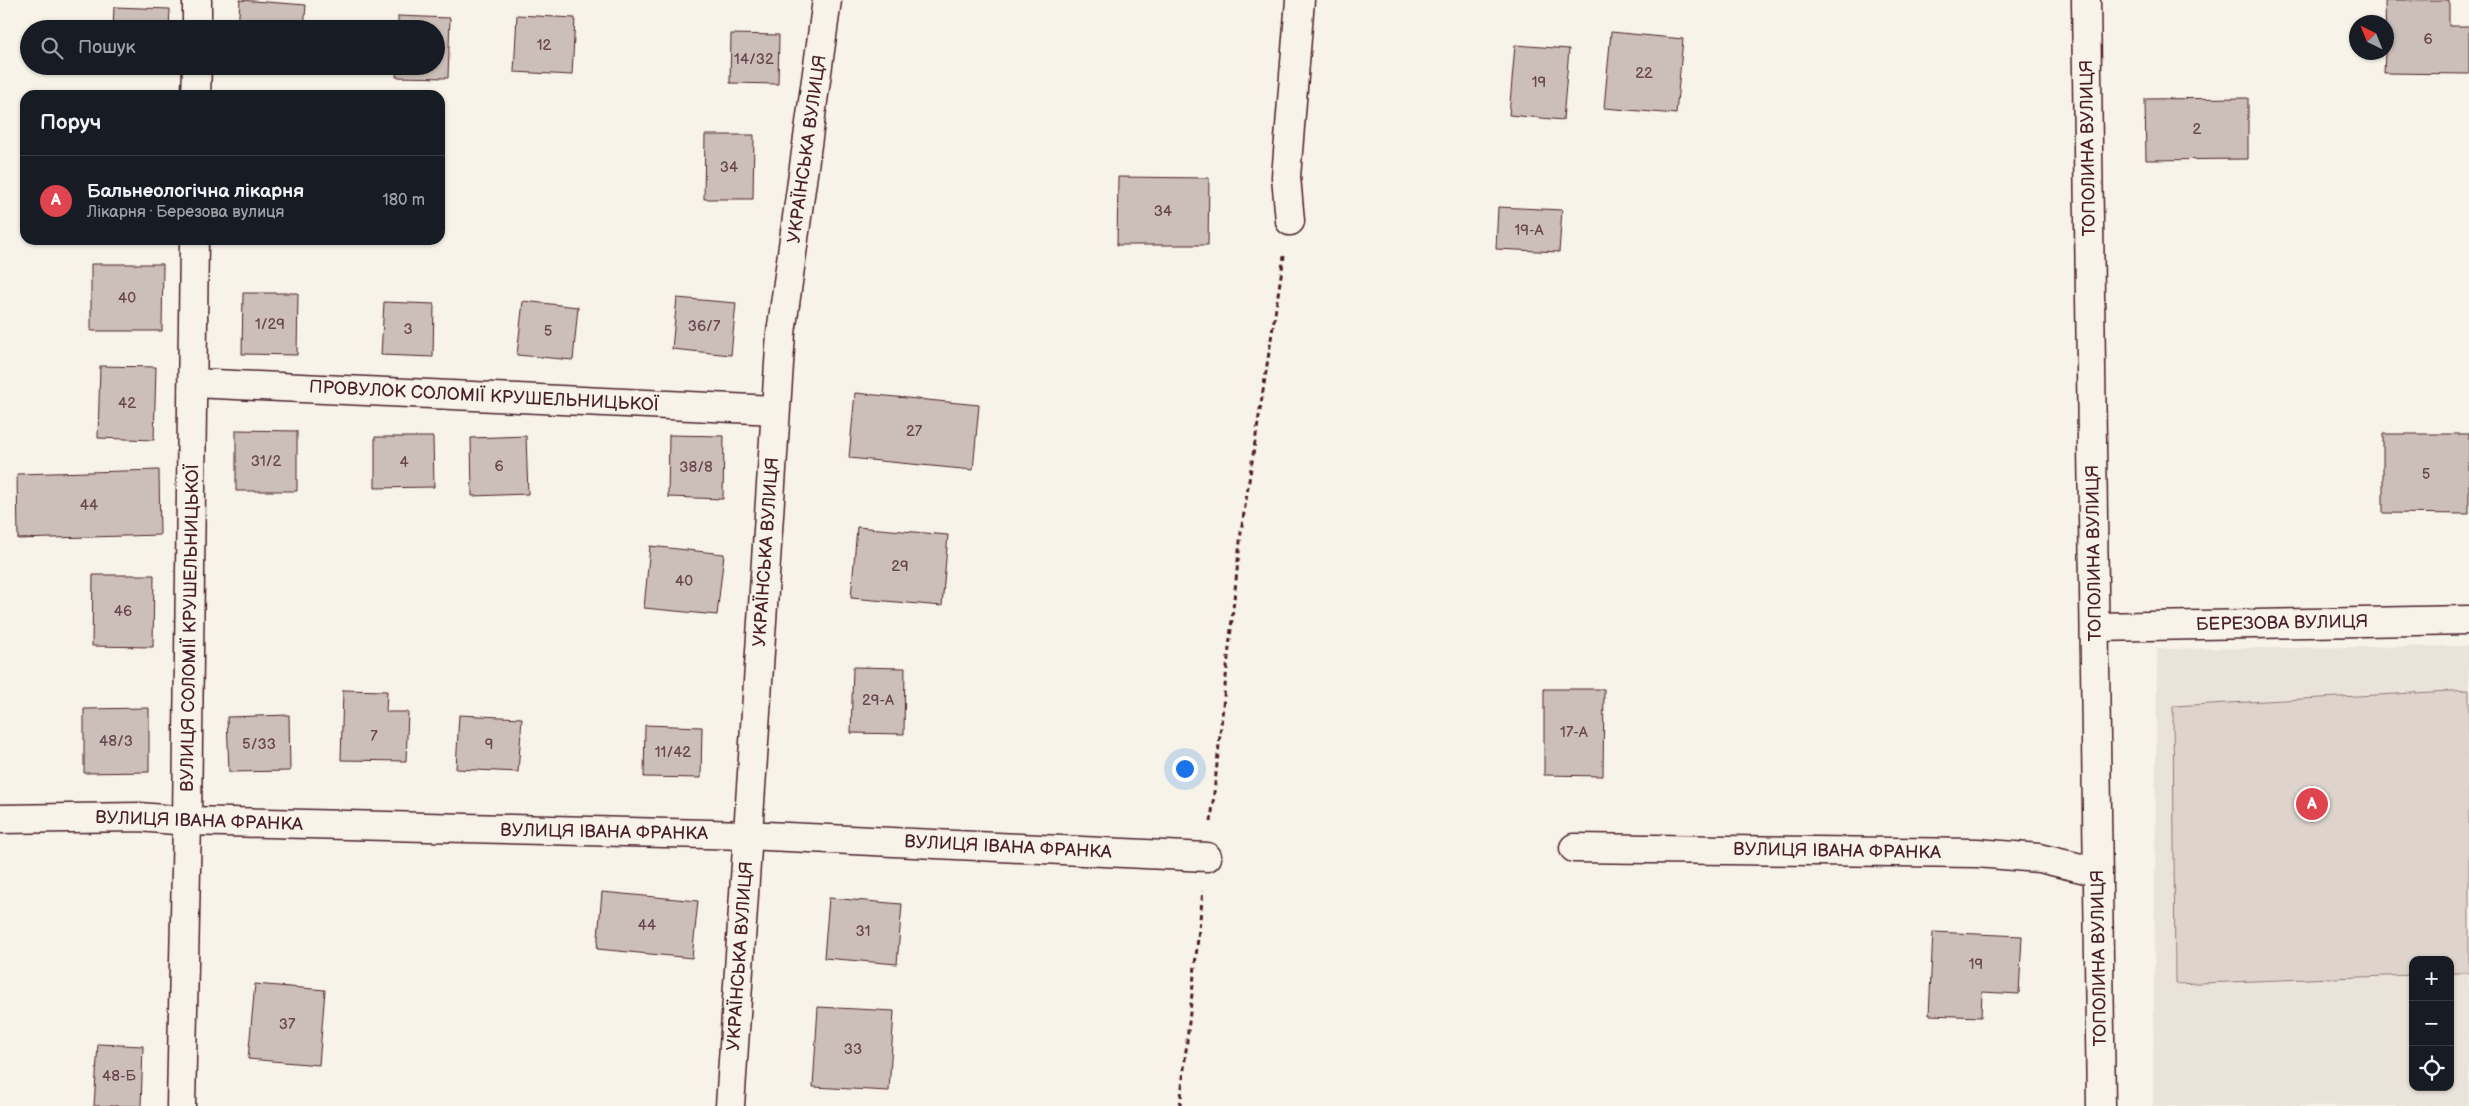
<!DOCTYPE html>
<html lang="uk">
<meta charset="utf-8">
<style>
body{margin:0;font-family:"Balsamiq Sans",sans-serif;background:#242831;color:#f1f3f6}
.controls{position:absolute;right:15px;bottom:15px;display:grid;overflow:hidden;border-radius:10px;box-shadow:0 1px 4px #0004}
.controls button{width:45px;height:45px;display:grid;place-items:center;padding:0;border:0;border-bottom:1px solid #363941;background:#171b24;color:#f1f3f6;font:25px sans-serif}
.compass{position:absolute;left:2349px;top:15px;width:45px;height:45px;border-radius:50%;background:#171b24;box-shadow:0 1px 4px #0004;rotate:317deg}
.you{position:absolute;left:1184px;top:768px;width:18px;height:18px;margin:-12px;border:4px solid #fff;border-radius:50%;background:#1a73e8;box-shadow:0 0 0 8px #1a73e833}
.badge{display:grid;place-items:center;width:32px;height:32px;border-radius:50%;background:#d93025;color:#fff;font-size:16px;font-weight:700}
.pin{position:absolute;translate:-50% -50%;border:2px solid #fff;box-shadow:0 1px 5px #0006}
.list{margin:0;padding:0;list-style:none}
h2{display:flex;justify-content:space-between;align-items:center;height:65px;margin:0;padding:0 20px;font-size:21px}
h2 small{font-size:16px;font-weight:400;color:#9ea1a6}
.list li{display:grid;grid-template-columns:32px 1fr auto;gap:15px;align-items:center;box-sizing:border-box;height:90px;padding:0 20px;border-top:1px solid #363941}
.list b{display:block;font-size:19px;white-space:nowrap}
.list p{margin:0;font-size:16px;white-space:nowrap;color:#9ea1a6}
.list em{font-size:16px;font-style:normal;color:#9ea1a6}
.icon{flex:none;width:28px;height:28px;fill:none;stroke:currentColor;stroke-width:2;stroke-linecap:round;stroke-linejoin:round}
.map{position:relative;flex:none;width:2469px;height:1106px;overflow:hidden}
.search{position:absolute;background:#171b24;box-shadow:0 1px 4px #0004;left:20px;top:20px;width:425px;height:55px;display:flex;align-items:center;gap:12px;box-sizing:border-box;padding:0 18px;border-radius:28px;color:#9ea1a6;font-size:19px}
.panel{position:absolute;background:#171b24;box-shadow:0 1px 4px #0004;left:20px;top:90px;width:425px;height:155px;border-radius:15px}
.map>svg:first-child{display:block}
.built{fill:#eae3da;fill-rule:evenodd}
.green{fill:#ded4cc;stroke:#947a7c}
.building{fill:#ccbfb9;stroke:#4a1f2b}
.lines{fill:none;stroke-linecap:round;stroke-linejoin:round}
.minor-casing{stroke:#4a1f2b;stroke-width:31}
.path{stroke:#4a1f2b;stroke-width:3;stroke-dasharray:5 4;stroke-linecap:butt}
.minor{stroke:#f7f3e8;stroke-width:28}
.labels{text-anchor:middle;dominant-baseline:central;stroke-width:4;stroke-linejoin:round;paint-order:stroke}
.number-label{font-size:15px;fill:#6a474e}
.street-label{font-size:18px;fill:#4a1f2b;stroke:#f7f3e8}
</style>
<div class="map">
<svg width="2469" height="1106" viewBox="0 0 2469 1106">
<rect width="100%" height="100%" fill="#f7f3e8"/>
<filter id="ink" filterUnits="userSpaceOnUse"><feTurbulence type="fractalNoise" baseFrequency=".02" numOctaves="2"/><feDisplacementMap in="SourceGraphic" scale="10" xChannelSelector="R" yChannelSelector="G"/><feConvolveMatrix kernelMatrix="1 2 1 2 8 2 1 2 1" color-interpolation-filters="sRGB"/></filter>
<g filter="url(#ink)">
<path class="built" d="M2469,646v460h-316l4,-457zM2413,960h37v127h-37z"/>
<path class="green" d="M2469,690v283h-19v-13h-37v15l-238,9 -2,-278z"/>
<g class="building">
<path d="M240,0l66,5 -2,24h-66z"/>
<path d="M2385,0h64v26h20v48l-85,-1 1,-21h1z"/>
<path d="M114,7l56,2 -1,20h-56z"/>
<path d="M517,15l58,3 -3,57 -58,-3z"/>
<path d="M398,16l52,2 -2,60 -52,-1 1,-11h39v-37h-38z"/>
<path d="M1611,32l72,7 -7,75 -72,-6z"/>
<path d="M731,34l48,1 -1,49 -48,-1z"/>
<path d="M1515,45l54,4 -6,71 -54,-5z"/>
<path d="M112,66h56v4l-56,-1z"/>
<path d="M2248,98v61l-102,1 -1,-61z"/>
<path d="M705,135h49l-1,64h-49z"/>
<path d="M1118,177l91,1 -1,67h-91z"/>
<path d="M1498,207l64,3 -3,42 -63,-3z"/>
<path d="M91,264h72l-1,67h-71z"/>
<path d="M243,293h55l-1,62 -55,-1z"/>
<path d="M677,298l59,5 -5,52 -59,-6z"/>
<path d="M523,301l55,6 -5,53 -56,-5z"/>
<path d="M384,302l50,2 -1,53 -52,-2z"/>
<path d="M100,366l56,1 -2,73 -56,-2z"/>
<path d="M855,393l124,12 -6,65 -124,-12z"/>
<path d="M236,430l61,1v60h-61z"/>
<path d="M2383,434h86v80l-86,-1z"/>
<path d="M669,435l55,1 -1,63 -55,-2z"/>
<path d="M526,436l2,58 -56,2 -1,-58z"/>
<path d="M375,437h58l1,50 -59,1z"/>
<path d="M159,470l1,65 -142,4 -1,-65z"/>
<path d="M857,527l91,8 -6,71 -91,-8z"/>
<path d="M650,546l74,8 -7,61 -73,-7z"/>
<path d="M93,575h61l-1,72 -61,-1z"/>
<path d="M853,667l52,1 -1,66 -53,-1z"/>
<path d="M1544,689h60l-1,87 -59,-1z"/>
<path d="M343,690l44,1 -1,21h22l-2,49 -65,-1z"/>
<path d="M149,708v64l-65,1v-64z"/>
<path d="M289,715l1,56 -61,1 -2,-55z"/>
<path d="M459,715l63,3 -4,54 -62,-3z"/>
<path d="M645,725l57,2 -1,51 -57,-1z"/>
<path d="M602,892l96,9 -6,57 -95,-9z"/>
<path d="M829,898l73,6 -5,60 -73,-6z"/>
<path d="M1933,932l89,4 -3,58 -37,-2 -1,25 -52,-2z"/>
<path d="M255,984l70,6 -6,75 -71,-6z"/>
<path d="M818,1007l76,4 -5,80 -76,-4z"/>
<path d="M98,1044l45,2 -2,60h-47z"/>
</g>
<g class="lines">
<defs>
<g id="minor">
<path d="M2086,0l15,1106"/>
<path d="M197,29v-29"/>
<path d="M196,95l1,-29"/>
<path d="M1290,221l-4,-44 14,-177"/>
<path d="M193,383l582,27"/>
<path d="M2095,627l374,-7"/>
<path d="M0,819l139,-2 48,4 560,14 460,22"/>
<path d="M1574,848l403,5 62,5 59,14"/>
<path d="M181,1106l6,-285 7,-581"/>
<path d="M730,1106l51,-773 46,-333"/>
</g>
</defs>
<use href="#minor" class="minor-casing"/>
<g class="path">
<path d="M1211,822l30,-290 43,-276"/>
<path d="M1180,1106l23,-215"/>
</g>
<use href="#minor" class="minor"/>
</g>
</g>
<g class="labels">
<g class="number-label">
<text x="2428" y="39">6</text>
<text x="544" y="45">12</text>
<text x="754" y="59">14/32</text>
<text x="1644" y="73">22</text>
<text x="1539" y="82">19</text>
<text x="2197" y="129">2</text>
<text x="729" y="167">34</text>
<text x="1163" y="211">34</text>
<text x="1529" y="230">19-А</text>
<text x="127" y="298">40</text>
<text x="270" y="324">1/29</text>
<text x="704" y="326">36/7</text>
<text x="408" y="329">3</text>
<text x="548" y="331">5</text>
<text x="127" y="403">42</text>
<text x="914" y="431">27</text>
<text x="266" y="461">31/2</text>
<text x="404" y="462">4</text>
<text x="499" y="466">6</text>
<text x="696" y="467">38/8</text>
<text x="2426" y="474">5</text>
<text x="89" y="505">44</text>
<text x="900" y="566">29</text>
<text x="684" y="581">40</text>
<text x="123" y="611">46</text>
<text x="878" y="700">29-А</text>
<text x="1574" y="732">17-А</text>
<text x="374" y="736">7</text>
<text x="116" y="741">48/3</text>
<text x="259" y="744">5/33</text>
<text x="489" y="744">9</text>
<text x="673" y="752">11/42</text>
<text x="647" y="925">44</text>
<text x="863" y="931">31</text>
<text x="1976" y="964">19</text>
<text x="287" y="1024">37</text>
<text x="853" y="1049">33</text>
<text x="119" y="1076">48-Б</text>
</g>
<g class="street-label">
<text transform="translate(2088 148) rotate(-91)">ТОПОЛИНА ВУЛИЦЯ</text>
<text transform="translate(807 149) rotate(-82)">УКРАЇНСЬКА ВУЛИЦЯ</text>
<text transform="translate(484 396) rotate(3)">ПРОВУЛОК СОЛОМІЇ КРУШЕЛЬНИЦЬКОЇ</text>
<text transform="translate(766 552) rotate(-86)">УКРАЇНСЬКА ВУЛИЦЯ</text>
<text transform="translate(2094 553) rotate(-91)">ТОПОЛИНА ВУЛИЦЯ</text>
<text transform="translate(2282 623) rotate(-1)">БЕРЕЗОВА ВУЛИЦЯ</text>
<text transform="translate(190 628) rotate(-89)">ВУЛИЦЯ СОЛОМІЇ КРУШЕЛЬНИЦЬКОЇ</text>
<text transform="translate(199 821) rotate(2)">ВУЛИЦЯ ІВАНА ФРАНКА</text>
<text transform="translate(604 832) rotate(1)">ВУЛИЦЯ ІВАНА ФРАНКА</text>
<text transform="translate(1008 847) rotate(3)">ВУЛИЦЯ ІВАНА ФРАНКА</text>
<text transform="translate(1837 851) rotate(1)">ВУЛИЦЯ ІВАНА ФРАНКА</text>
<text transform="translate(740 956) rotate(-86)">УКРАЇНСЬКА ВУЛИЦЯ</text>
<text transform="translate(2099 958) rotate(-91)">ТОПОЛИНА ВУЛИЦЯ</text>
</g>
</g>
</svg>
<div class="controls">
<button>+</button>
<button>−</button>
<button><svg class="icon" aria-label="locate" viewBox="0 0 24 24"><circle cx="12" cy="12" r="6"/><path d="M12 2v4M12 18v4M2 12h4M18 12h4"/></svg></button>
</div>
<svg class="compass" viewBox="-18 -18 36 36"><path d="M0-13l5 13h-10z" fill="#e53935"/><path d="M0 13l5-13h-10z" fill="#9ea1a6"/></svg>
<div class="you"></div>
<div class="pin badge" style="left:2312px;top:804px;background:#e0444e">A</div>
<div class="search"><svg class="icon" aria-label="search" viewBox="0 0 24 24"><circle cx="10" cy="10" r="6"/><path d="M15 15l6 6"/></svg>Пошук</div>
<section class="panel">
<h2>Поруч<small></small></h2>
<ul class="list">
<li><span class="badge" style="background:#e0444e">A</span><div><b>Бальнеологічна лікарня</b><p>Лікарня · Березова вулиця</p></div><em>180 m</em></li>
</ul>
</section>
</div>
